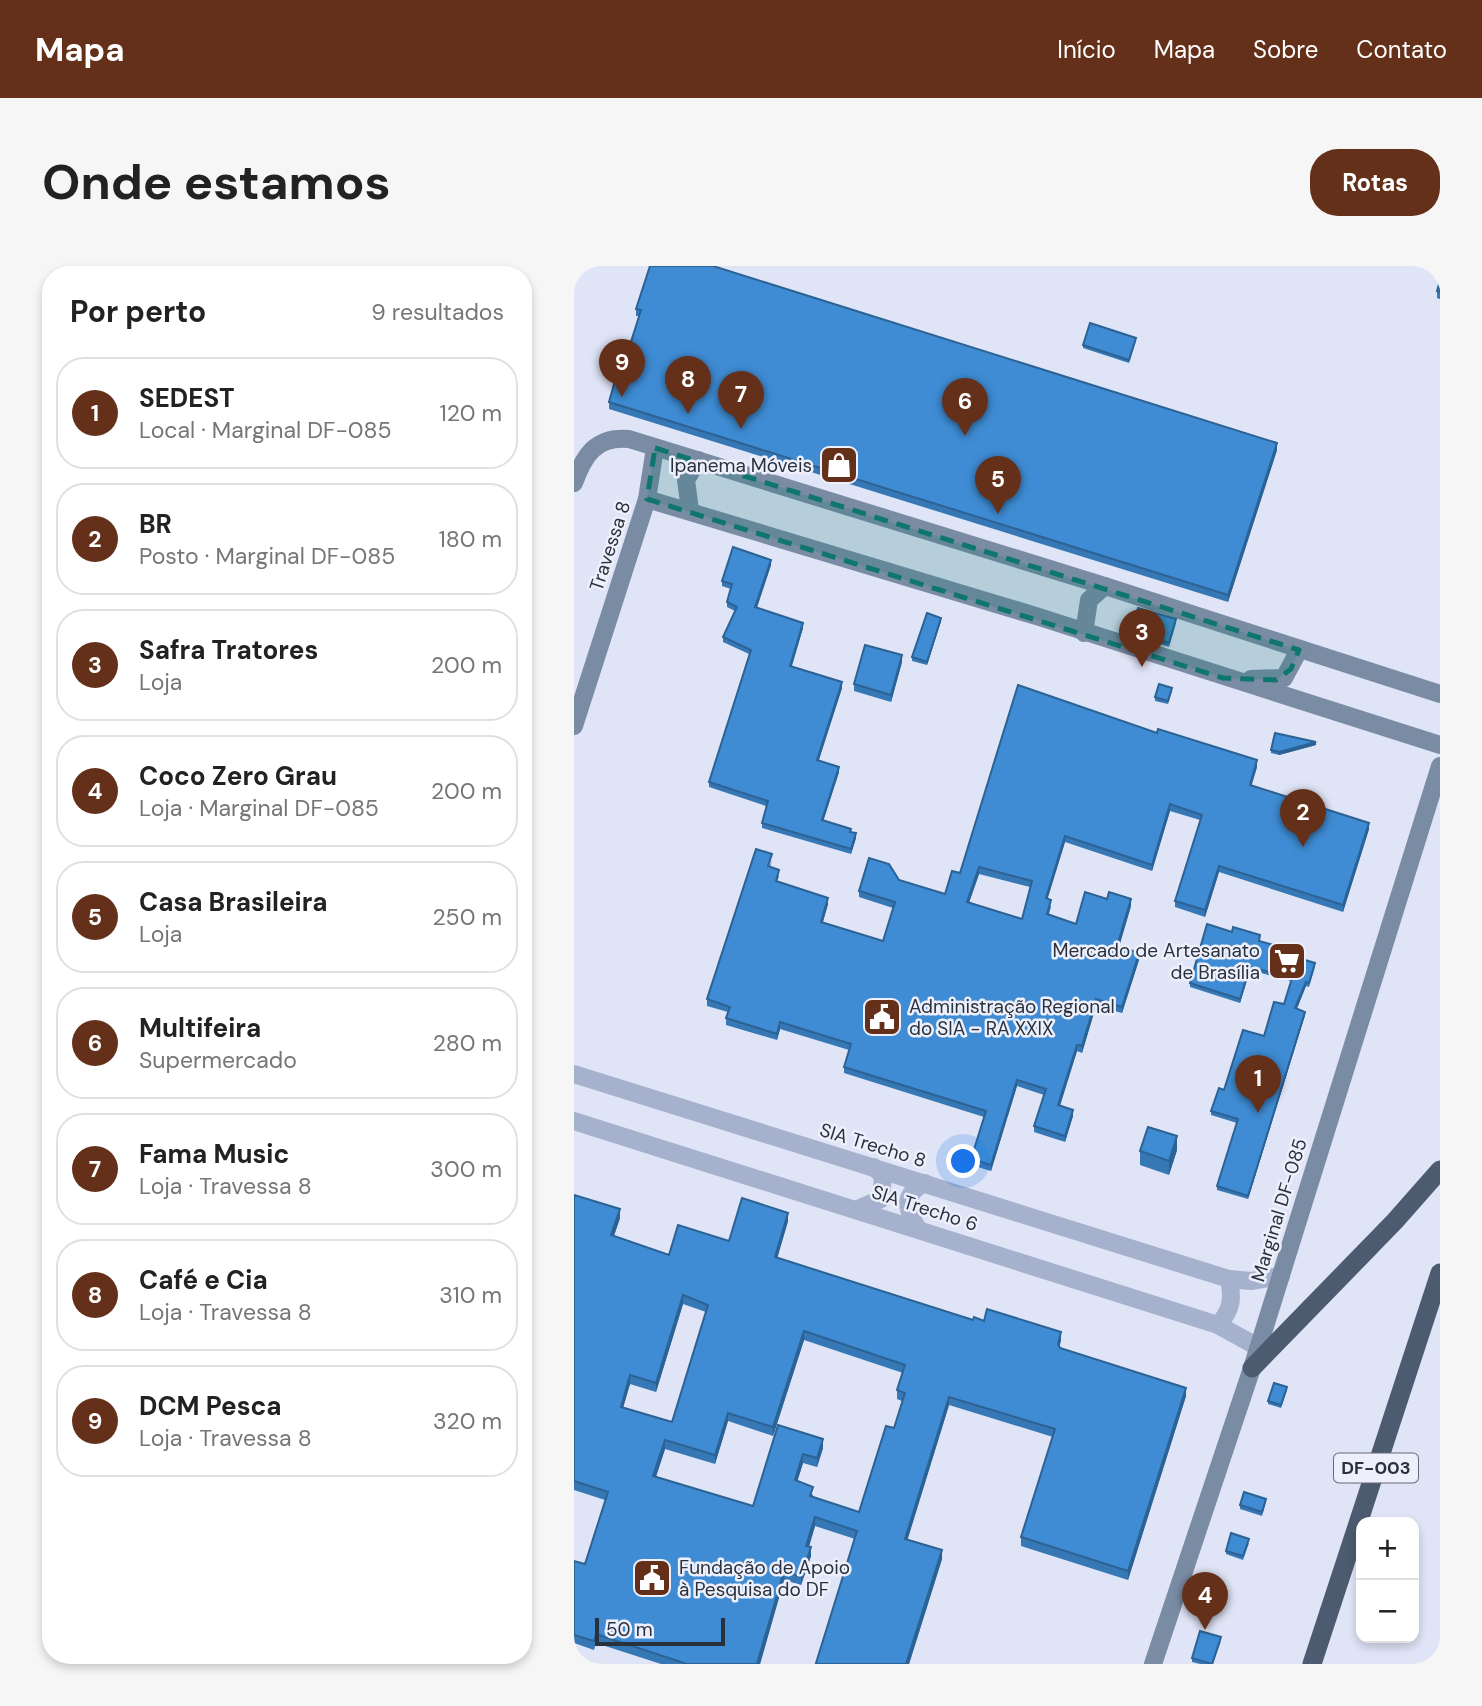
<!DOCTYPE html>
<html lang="pt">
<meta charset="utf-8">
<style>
body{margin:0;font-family:"DM Sans",sans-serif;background:#f6f6f6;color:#222}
.controls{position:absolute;right:21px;bottom:21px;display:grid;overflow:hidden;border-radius:14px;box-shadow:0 4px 10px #0003}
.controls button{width:63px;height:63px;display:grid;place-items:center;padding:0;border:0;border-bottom:2px solid #e0e0e0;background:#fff;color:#222;font:35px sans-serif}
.scale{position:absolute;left:21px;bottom:18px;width:130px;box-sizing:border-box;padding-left:7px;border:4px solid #29323c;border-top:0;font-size:19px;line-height:24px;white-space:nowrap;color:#29323c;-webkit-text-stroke:5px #edf0fc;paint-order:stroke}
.you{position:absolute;left:390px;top:896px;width:24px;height:24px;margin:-18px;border:5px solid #fff;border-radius:50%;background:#1a73e8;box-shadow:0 0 0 10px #1a73e833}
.badge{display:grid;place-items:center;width:46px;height:46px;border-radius:50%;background:#643019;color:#fff;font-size:23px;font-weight:700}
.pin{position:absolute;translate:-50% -58px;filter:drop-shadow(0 2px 4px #0008)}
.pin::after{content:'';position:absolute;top:37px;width:24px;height:21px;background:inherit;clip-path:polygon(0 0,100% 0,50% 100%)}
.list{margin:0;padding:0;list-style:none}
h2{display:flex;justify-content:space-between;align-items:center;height:91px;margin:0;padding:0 28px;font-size:30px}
h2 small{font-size:23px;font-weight:400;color:#767676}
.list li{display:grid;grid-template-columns:46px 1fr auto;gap:21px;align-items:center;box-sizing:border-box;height:112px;margin:0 14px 14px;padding:0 14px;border:2px solid #e0e0e0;border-radius:28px}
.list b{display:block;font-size:26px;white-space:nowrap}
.list p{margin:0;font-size:23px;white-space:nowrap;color:#767676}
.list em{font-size:23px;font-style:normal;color:#767676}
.map{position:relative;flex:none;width:866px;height:1398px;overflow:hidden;border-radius:28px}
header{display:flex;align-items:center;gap:42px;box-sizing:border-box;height:98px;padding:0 35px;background:#643019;color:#fff}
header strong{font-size:33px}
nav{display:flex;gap:38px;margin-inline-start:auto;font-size:24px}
.intro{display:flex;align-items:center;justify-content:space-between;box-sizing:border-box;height:168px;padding:0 42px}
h1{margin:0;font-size:49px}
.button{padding:18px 32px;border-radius:28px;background:#643019;color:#fff;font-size:24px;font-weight:700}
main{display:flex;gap:42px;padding:0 42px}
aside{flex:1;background:#fff;border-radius:28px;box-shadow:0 4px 10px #0003}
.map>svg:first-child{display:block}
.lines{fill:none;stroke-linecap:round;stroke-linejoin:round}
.tertiary{stroke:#a6b2cd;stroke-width:18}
.secondary{stroke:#7a8ba4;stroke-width:18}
.trunk{stroke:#4c5b6f;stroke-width:19}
.wall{fill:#3678b6;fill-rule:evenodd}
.shaded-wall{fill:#2c6294}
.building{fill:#3f8cd4;stroke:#2c6294;stroke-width:2;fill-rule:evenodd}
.marked{fill:#0f766e;fill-opacity:0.2;stroke:#0f766e;stroke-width:5;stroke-dasharray:14 9;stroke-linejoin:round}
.labels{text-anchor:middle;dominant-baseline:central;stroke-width:5;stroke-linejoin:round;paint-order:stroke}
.shield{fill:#edf0fc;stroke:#646b76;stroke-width:2}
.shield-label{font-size:18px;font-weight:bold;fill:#29323c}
.poi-label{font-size:19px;fill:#29323c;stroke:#edf0fc;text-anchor:end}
.street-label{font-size:19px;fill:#29323c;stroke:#edf0fc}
</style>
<header>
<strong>Mapa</strong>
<nav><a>Início</a><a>Mapa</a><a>Sobre</a><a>Contato</a></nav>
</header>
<div class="intro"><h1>Onde estamos</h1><a class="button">Rotas</a></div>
<main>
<aside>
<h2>Por perto<small>9 resultados</small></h2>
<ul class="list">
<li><span class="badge">1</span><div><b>SEDEST</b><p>Local · Marginal DF-085</p></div><em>120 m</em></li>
<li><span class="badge">2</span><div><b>BR</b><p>Posto · Marginal DF-085</p></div><em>180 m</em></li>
<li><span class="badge">3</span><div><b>Safra Tratores</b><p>Loja</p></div><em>200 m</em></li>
<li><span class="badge">4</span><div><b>Coco Zero Grau</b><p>Loja · Marginal DF-085</p></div><em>200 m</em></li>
<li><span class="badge">5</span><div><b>Casa Brasileira</b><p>Loja</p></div><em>250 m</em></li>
<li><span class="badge">6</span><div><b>Multifeira</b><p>Supermercado</p></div><em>280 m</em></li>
<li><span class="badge">7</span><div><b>Fama Music</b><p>Loja · Travessa 8</p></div><em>300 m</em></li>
<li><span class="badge">8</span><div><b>Café e Cia</b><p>Loja · Travessa 8</p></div><em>310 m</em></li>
<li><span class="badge">9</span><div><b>DCM Pesca</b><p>Loja · Travessa 8</p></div><em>320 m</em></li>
</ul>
</aside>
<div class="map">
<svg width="866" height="1398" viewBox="0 0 866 1398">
<rect width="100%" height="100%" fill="#dfe4f6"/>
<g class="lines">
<g class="tertiary">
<path d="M0,808l655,205 22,2 30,-5"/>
<path d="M0,855l644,204 40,22"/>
<path d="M284,943l23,-10 2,-23 -9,-9"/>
<path d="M343,961c-12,-19 -14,-33 8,-44"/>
<path d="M644,1059c14,-15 15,-27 11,-46"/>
</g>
<g class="secondary">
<path d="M0,217c10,-28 22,-47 55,-44l476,147 335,108"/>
<path d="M73,233l389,117 404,129"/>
<path d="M116,244l-4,-30 12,-20"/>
<path d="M510,367l5,-33 16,-14"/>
<path d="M677,413l33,-1 15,-28"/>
<path d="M0,460l73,-227 8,-51"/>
<path d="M579,1398l99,-296 188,-602"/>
</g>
<g class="trunk">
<path d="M678,1102l143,-147 45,-51"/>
<path d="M738,1398l128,-391"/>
</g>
</g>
<g class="wall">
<path d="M866,15v18l-3,-1v-7z"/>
<path d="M62,43l641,141 -49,152 -619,-193v-7l30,-86h-3z"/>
<path d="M562,75l-7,22 -46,-15v-3z"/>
<path d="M197,299l-14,43 46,20 -11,38 50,22 -23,72 20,12 -16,49 28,11 5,6 -5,16 -89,-26v-5l4,-17 -57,-19v-5l40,-128 -26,-12v-5l12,-26 -8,-4v-5l4,-13 -9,-3v-5z"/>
<path d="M367,355l-14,44 -15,-4v-4z"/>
<path d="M602,357l-7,24 -38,-13v-3z"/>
<path d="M328,396l-11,40 -37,-11v-7z"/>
<path d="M598,425l-4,13 -13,-3v-4z"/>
<path d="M742,479l-37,10 -8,-2v-3z"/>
<path d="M683,501l-6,18 118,44 -26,83 -124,-40 -14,45 -30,-10v-6l25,-81 -30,-9 -18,60 -87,-29 -18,57 4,8 -2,7 27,10 55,-18 -12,41 20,13 -17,53 -26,-7 -14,47 -5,-2 -17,55 13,10 -8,26 -31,-10v-6l10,-31 -27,-9 -26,85 -20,-6v-6l13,-42 -140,-44v-6l5,-17 -69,-21 -3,11 -51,-15v-7l2,-6 -21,-6v-7l65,-139 -2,7 9,9 -2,6 51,22 -5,18 60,19 10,-33 -34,-11v-6l40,-11 46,14 15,-21zM405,608l51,13 -8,32 -53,-16z"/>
<path d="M658,666l28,7v2l14,8v2l41,16 -6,20 -3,-1 -9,23 8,6 -57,184 -31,-9v-4l20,-63 -26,-8v-4l13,-21 40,-54 20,-32 7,-23 -41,-11 -10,33 -50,-16v-4z"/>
<path d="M603,884l-8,25 -29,-10v-14z"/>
<path d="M0,929l46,23 -6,18 55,19 60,-14 59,-20 -11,37 196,62 11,1 77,19 -2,7 127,49 -58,184 -107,-34v-9l32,-100 -104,-32 -42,135 35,19 -33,105h-93l39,-125 -40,-13 -6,21 2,9 -10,29 -17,-5 -24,84h-99l-65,-21 -2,7 -20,-7v-82l11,3 20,-64 -31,-10zM109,1038l23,8 -34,110 -49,-15 7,-23 26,8zM230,1074l99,33 -6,17v9l5,2 -8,27 -35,84 -46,-15v-2l-16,-14 6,-18 14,4 6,-19 -45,-23 -25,81 -97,-29 9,-28 50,15 13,-43 45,15z"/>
<path d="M713,1124l-6,18 -13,-4v-3z"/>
<path d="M692,1236l-4,14 -22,-7v-4z"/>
<path d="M675,1277l-6,17 -17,-6v-3z"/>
<path d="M647,1375l-8,23h-13l-8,-2v-4z"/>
</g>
<g class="shaded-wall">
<path d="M703,177v7l-49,152v-7z"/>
<path d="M197,294v5l-16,47v-5z"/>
<path d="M367,352v3l-14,44v-3z"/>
<path d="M229,357v5l-13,43v-5z"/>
<path d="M328,389v7l-11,40v-7z"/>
<path d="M268,416v6l-25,77v-5z"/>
<path d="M742,476v3l-37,10v-3z"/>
<path d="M683,494v7l-7,24v-6z"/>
<path d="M265,501v5l-17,53v-5z"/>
<path d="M596,538v7l-18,60v-6z"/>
<path d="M795,557v6l-26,83v-7z"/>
<path d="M282,567v5l-5,16v-5z"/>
<path d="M491,570v6l-19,62v-6z"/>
<path d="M645,600v6l-14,45v-7z"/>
<path d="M405,601v7l-12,34v-6z"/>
<path d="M254,632v6l-7,24v-6z"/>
<path d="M557,633v7l-14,47v-7z"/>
<path d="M565,687v7l-17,53v-6z"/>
<path d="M676,701v3l-10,33v-4z"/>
<path d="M732,716v4l-11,26v-4z"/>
<path d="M522,733v7l-14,47v-7z"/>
<path d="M731,746v3l-57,184v-3z"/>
<path d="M206,756v7l-3,11v-6z"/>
<path d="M503,779v6l-19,60v-6z"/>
<path d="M443,814v6l-26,85v-6z"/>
<path d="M499,844v6l-8,26v-6z"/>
<path d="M603,870v14l-8,25v-14z"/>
<path d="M46,943v9l-9,26v-9z"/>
<path d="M214,947v8l-13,45v-9z"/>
<path d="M109,1029v9l-27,88v-9z"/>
<path d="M230,1065v9l-31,96v-9z"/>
<path d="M487,1066v8l-3,13v-9z"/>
<path d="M56,1109v9l-9,31v-8z"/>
<path d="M612,1122v8l-58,184v-9z"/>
<path d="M375,1131v8l-44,143v-9z"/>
<path d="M154,1147v8l-13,43v-9z"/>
<path d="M249,1173v9l-6,19v-9z"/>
<path d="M91,1174v9l-12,36v-9z"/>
<path d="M229,1188v9l-8,26v-9z"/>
<path d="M241,1251v9l-9,29v-9z"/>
<path d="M237,1281v9l-10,29v-8z"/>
<path d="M368,1284v9l-33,105h-3z"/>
<path d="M210,1305v9l-24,84h-3z"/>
</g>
<g class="building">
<path d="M76,0h63l564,177 -49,152 -619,-193 17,-61 5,1 10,-32 -5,-1z"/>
<path d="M866,15v11l-3,-1z"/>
<path d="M516,57l46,15 -7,22 -46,-15z"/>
<path d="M159,281l38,13 -16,47 48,16 -13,43 52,16 -25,78 22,7 -17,53 29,9 -1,3 6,1 -5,16 -89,-26 6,-22 -59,-19 42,-132 -28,-13 14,-30 -10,-5 5,-18 -10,-3z"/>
<path d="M564,342l38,11 -7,24 -38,-12z"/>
<path d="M353,347l14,5 -14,44 -15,-5z"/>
<path d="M291,379l37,10 -11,40 -37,-11z"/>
<path d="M585,418l13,4 -4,13 -13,-4z"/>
<path d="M444,419l139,48 1,-4 99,31 -7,25 119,38 -26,82 -124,-39 -14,44 -30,-9 27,-86 -32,-11 -18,61 -87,-29 -19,62 5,2 -4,14 29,10 9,-32 22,7 2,-7 22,7 -14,47 22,7 -17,54 -26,-8 -14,47 -5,-1 -19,60 15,5 -8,26 -31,-10 12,-37 -29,-9 -26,85 -20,-6 15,-48 -142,-44 7,-23 -71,-22 -3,12 -51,-16 4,-11 -23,-8 49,-150 16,5 -4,12 11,4 -3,11 52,17 -7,24 62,19 12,-39 -36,-11 10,-33 20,6 10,16 46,14 7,-23 8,2zM405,601l53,14 -10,38 -55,-17z"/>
<path d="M701,467l41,9 -37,10 -8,-2z"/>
<path d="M633,658l25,8 1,-5 27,8 -1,6 15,4 -2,5 43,13 -6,20 -3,-1 -11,26 10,4 -57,184 -31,-10 21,-67 -27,-8 8,-23 5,2 19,-60 21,6 10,-34 10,2 8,-26 -42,-11 -10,32 -50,-16z"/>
<path d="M574,861l29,9 -8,25 -29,-10z"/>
<path d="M0,929l46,14 -9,26 58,20 9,-30 51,16 13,-43 46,15 -13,44 198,63 1,-3 10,4 3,-12 74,23 -3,12 2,4 126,40 -58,183 -107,-34 34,-108 -106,-32 -44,142 37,11 -36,114h-87l-3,-1 41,-132 -42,-14 -9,29 5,1 -10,30 -17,-6 -27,93h-70l-91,-30 -2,7 -20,-6v-74l11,3 23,-72 -34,-11zM109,1029l25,10 -36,117 -51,-15 9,-32 26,8zM230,1065l101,34 -8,25 8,3 -11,35 -8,-2 -27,86 -49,-16 3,-9 -18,-7 8,-26 14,4 6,-19 -45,-14 -25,81 -100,-30 12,-36 50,15 13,-42 45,14z"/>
<path d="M700,1117l13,4 -6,18 -13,-4z"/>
<path d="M670,1226l22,7 -4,13 -22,-7z"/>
<path d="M657,1267l18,6 -6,17 -17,-5z"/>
<path d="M626,1365l21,6 -9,27 -20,-6z"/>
</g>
<path class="marked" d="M81,182l644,202 -8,19 -15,11 -53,-2 -576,-179z"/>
<defs>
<symbol id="shop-square" viewBox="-11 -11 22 22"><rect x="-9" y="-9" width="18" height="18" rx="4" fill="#643019" stroke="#edf0fc"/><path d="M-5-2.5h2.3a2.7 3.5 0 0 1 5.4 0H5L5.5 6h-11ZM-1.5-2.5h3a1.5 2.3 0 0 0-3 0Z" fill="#fff"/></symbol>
<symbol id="supermarket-square" viewBox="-11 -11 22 22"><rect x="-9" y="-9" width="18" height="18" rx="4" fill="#643019" stroke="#edf0fc"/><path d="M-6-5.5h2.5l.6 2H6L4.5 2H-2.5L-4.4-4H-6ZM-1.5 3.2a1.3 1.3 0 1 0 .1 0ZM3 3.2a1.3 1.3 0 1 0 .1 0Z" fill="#fff"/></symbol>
<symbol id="civic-square" viewBox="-11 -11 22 22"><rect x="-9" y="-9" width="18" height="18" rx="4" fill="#643019" stroke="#edf0fc"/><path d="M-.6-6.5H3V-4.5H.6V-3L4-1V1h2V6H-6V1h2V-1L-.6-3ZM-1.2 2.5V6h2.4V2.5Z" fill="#fff"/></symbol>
</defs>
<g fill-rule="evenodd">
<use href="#shop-square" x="243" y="177" width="44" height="44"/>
<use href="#supermarket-square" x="691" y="673" width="44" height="44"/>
<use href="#civic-square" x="286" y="729" width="44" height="44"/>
<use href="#civic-square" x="56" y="1290" width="44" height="44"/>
</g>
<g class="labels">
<rect class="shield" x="760" y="1187.5" width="84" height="29" rx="5"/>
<g class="shield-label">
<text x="802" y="1202">DF-003</text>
</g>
<g class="poi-label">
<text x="238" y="199">Ipanema Móveis</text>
<text x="686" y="684">Mercado de Artesanato<tspan x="686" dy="22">de Brasília</tspan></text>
<text x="335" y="740" text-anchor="start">Administração Regional<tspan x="335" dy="22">do SIA - RA XXIX</tspan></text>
<text x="105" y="1301" text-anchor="start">Fundação de Apoio<tspan x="105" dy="22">à Pesquisa do DF</tspan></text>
</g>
<g class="street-label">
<text transform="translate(36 280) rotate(-72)">Travessa 8</text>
<text transform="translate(299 879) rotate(17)">SIA Trecho 8</text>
<text transform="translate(351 942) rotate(18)">SIA Trecho 6</text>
<text transform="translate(705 944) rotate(-73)">Marginal DF-085</text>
</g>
</g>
</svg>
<div class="controls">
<button>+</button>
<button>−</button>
</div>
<div class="scale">50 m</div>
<div class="you"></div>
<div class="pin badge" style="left:684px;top:847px">1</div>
<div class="pin badge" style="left:729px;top:581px">2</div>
<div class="pin badge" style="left:568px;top:401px">3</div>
<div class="pin badge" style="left:631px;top:1364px">4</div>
<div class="pin badge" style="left:424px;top:248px">5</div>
<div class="pin badge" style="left:391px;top:170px">6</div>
<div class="pin badge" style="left:167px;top:163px">7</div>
<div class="pin badge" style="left:114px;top:148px">8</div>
<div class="pin badge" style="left:48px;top:131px">9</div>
</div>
</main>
